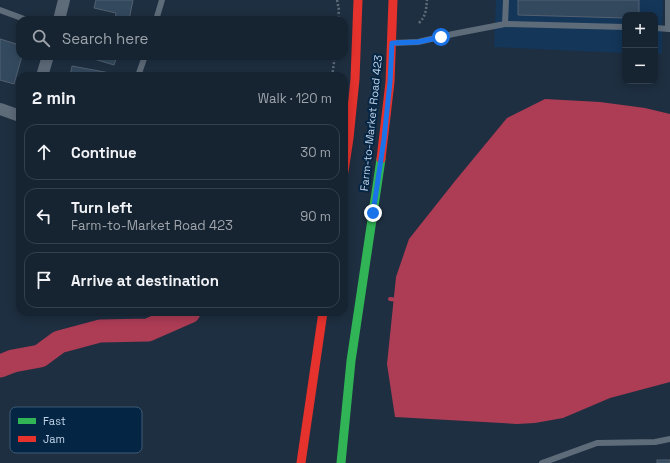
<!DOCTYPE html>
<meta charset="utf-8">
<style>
body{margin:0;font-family:"Space Grotesk",sans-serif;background:#1f2b39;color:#f1f3f6}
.controls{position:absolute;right:12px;top:12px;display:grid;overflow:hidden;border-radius:8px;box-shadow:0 2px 10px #0003}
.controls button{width:36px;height:36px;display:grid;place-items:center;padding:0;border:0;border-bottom:1px solid #35404d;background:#162331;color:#f1f3f6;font:20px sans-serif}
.stop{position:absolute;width:12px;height:12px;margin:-9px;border:3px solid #1a73e8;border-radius:50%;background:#fff}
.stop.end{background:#1a73e8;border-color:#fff;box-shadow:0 1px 4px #0008}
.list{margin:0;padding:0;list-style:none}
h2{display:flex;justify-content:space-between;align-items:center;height:52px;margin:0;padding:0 16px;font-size:17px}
h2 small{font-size:13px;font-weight:400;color:#9ea4ab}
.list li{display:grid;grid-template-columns:26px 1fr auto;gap:12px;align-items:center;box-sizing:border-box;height:56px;margin:0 8px 8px;padding:0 8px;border:1px solid #35404d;border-radius:12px}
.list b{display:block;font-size:15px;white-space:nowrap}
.list p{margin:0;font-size:13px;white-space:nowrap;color:#9ea4ab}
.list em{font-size:13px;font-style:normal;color:#9ea4ab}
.icon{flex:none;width:22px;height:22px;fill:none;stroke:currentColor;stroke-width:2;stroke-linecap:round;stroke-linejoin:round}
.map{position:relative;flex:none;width:670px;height:463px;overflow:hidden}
.search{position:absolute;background:#162331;box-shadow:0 2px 10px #0003;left:16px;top:16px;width:332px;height:44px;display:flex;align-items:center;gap:10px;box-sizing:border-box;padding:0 14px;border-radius:12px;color:#9ea4ab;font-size:15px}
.panel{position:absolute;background:#162331;box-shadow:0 2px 10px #0003;left:16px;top:72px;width:332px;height:244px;border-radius:12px}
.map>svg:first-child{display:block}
.built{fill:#143659}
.water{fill:#ad3c55}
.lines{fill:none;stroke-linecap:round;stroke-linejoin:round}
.stream{stroke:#ad3c55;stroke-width:4}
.river{stroke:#ad3c55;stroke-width:23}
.building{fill:#33495e;stroke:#536171}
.path{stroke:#606c79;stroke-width:2.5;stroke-dasharray:2 2;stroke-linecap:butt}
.lane{stroke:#5e6b79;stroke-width:6}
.street{stroke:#5e6b79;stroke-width:12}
.fast{stroke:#30b455;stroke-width:9}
.jam{stroke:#e5322d;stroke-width:9}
.route{stroke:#1a73e8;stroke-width:5}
.labels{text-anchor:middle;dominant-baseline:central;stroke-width:4;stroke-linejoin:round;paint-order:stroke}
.street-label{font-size:11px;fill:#c2d4e8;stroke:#052544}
.key{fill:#052544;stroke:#3e5a75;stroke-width:1}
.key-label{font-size:11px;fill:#c2d4e8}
</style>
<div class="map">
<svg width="670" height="463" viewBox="0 0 670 463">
<rect width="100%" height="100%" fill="#1e2f41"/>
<path class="built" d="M496,0h167l-1,54h-7v-39h-30v38l-131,-6z"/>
<path class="water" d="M545,99l55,3 45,6 25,6v268l-60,16 -47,20 -28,5 -18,1 -122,-7 -8,-53 9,-87 13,-38 46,-58 52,-63z"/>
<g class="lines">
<path class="stream" d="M390,299l8,1"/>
<path class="river" d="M0,366l13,-5 27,-5 19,-14 41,-11 48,-1 41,-18"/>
</g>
<g class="building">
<path d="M96,0h37l-4,20h-14l1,-7 -22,-5z"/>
<path d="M518,0h121v15h-14v3l-107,-3z"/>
<path d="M0,39l20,6v11h2l-8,28 -14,-4z"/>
<path d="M84,56h33l-3,9z"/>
<path d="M72,66l38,7 -1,3h-39z"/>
<rect x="657" y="460" width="13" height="3"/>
</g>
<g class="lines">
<g class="path">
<path d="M337,0l2,10 -1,10"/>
<path d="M419,23c7,-7 7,-13 8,-23"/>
<path d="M332,76l3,-20"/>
</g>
<g class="lane">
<path d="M0,10l27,10"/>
<path d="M156,20l6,-20"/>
<path d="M505,24l120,3"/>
<path d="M655,28l15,1"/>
<path d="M668,29v-29"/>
<path d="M393,43l25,-1 35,-8 52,-10 1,-24"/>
<path d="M138,76l7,-20"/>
<path d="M542,463l55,-20 58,-1 15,-3"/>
</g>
<g class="street">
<path d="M59,20l5,-20"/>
<path d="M42,76l6,-20"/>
<path d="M0,109l20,7"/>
</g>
<path class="fast" d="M341,463l10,-102 30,-202"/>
<g class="jam">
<path d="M381,159l9,-77 3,-82"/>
<path d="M344,171l5,-33 6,-59 3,-79"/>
<path d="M301,463l22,-151"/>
</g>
</g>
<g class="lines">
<path class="route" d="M373,213l11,-74 6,-57 2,-39 26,-1 23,-5"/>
</g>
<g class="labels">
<g class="street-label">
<text transform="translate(371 123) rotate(-84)">Farm-to-Market Road 423</text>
</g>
</g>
<rect x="10" y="407" width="132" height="46" rx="6" class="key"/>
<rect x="18" y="418" width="18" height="6" fill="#30b455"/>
<rect x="18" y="436" width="18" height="6" fill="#e5322d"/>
<g class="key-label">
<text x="43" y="425">Fast</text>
<text x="43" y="443">Jam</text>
</g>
</svg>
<div class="controls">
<button>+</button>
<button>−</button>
</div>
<div class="stop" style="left:441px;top:37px"></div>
<div class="stop end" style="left:373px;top:213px"></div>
<div class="search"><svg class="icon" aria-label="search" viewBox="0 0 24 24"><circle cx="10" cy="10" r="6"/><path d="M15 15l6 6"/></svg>Search here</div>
<section class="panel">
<h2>2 min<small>Walk · 120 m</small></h2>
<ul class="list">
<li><svg class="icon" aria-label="ahead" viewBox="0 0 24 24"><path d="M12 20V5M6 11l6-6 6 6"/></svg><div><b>Continue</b></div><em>30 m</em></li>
<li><svg class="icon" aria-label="left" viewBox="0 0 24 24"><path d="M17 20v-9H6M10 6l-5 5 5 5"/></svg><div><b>Turn left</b><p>Farm-to-Market Road 423</p></div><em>90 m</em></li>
<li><svg class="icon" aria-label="arrive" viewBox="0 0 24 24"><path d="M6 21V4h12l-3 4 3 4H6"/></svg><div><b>Arrive at destination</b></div></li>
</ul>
</section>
</div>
